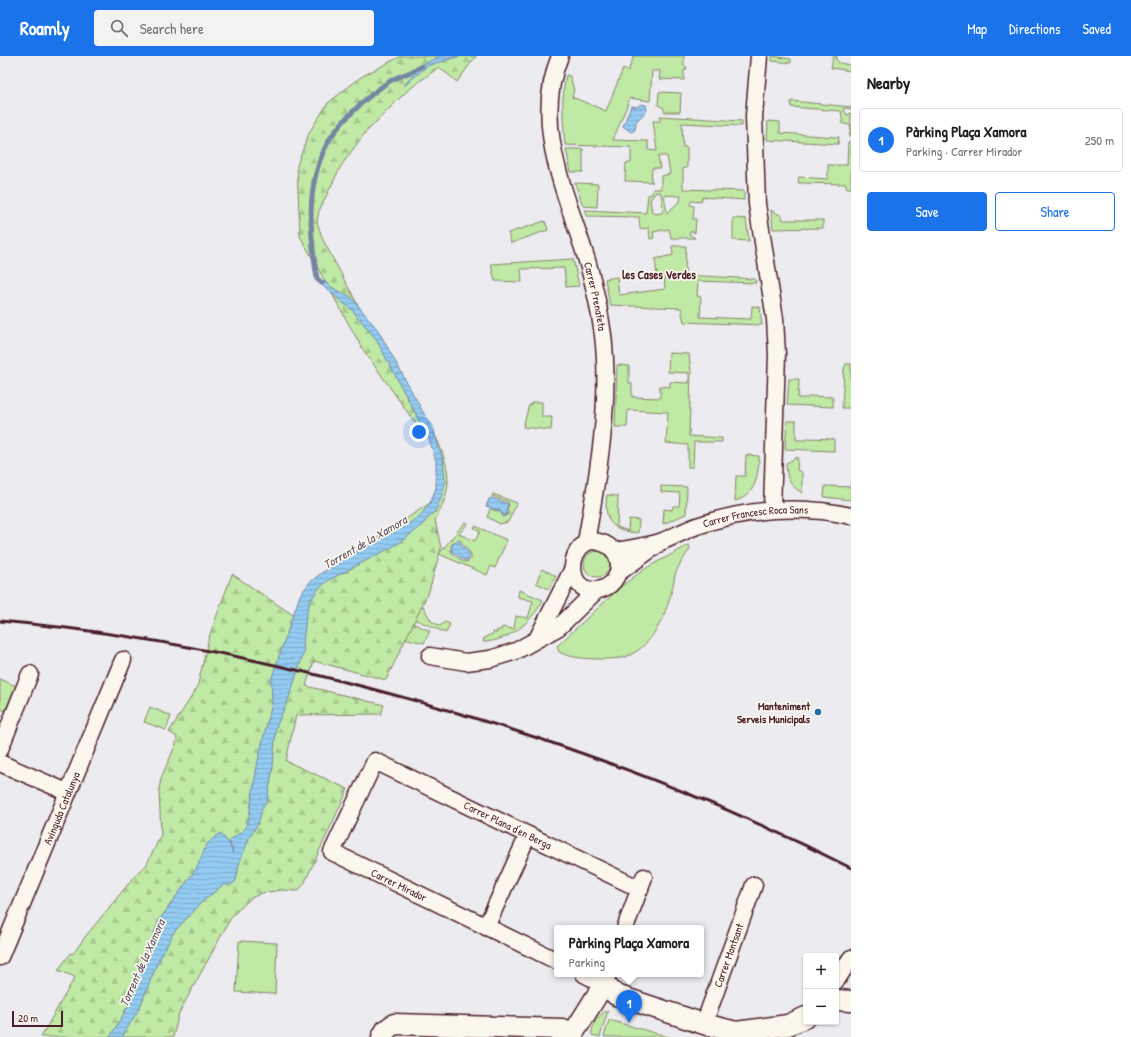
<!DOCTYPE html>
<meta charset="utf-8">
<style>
body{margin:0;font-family:"Patrick Hand",sans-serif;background:#f2f2f2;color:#202124}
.controls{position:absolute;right:12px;bottom:12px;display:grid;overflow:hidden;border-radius:4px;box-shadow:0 1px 3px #0004}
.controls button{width:36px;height:36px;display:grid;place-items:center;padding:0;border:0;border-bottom:1px solid #e0e0e0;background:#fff;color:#202124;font:20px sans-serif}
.scale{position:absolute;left:12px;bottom:10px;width:51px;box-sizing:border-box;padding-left:4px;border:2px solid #4a1f2b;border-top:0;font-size:11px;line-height:14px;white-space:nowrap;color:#4a1f2b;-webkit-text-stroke:3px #fbf7ec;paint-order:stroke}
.you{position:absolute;left:419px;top:376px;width:14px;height:14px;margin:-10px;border:3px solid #fff;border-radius:50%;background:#1a73e8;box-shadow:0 0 0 6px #1a73e833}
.badge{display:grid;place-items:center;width:26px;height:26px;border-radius:50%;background:#1a73e8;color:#fff;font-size:13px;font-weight:700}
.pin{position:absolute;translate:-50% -33px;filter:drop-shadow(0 1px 2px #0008)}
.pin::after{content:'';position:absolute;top:21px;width:14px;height:12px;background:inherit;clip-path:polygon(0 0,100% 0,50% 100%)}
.popup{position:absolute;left:554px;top:869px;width:150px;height:52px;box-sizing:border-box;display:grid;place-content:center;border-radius:4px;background:#fff;filter:drop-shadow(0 1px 3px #0005);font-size:13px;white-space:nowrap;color:#757577}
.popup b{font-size:15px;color:#202124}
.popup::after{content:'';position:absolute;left:50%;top:100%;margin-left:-8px;border:8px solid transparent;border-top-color:#fff}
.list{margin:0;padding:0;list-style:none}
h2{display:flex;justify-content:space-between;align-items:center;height:52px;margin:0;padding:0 16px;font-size:17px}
h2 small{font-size:13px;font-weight:400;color:#757577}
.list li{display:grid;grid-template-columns:26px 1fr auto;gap:12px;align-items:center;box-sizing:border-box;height:64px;margin:0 8px 8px;padding:0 8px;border:1px solid #e0e0e0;border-radius:4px}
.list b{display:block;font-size:15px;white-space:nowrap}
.list p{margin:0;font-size:13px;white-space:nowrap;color:#757577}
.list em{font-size:13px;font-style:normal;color:#757577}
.actions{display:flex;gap:8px;padding:12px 16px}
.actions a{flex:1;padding:9px 0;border:1px solid #1a73e8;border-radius:4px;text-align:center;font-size:14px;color:#1a73e8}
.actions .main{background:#1a73e8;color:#fff}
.icon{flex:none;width:22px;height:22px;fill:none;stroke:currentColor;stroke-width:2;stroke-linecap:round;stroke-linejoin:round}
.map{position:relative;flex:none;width:851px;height:981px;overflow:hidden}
header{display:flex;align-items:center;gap:24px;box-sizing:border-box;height:56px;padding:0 20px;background:#1a73e8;color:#fff}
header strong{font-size:19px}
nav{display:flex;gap:22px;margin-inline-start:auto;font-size:14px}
.search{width:280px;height:36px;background:#f2f2f2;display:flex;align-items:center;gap:10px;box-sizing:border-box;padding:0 14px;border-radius:4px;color:#757577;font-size:15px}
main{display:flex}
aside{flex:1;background:#fff}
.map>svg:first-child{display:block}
.green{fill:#bfe9a5;stroke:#848468;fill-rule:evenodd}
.forest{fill:url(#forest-firs);stroke:#848468}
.water{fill:url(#water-rules);stroke:#7686a2}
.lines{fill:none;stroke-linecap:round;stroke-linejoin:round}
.stream{stroke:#7686a2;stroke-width:5}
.minor-casing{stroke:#4a1f2b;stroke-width:19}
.tertiary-casing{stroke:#4a1f2b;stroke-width:23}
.minor{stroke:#fbf7ec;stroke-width:16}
.tertiary{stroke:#fbf7ec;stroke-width:20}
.rail{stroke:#4a1f2b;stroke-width:3}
.poi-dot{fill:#1f6fb2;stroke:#fbf7ec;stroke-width:1.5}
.labels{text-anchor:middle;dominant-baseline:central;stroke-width:3.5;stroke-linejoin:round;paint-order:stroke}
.street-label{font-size:11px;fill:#4a1f2b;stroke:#fbf7ec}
.poi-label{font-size:11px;font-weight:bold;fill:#4a1f2b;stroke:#fbf7ec;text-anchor:end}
.neighbourhood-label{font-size:12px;font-weight:bold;fill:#4a1f2b;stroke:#fbf7ec}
.water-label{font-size:12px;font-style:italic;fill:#605367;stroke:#fbf7ec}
</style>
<header>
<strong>Roamly</strong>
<div class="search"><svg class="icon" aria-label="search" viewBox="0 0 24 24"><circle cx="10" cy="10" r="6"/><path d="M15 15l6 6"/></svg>Search here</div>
<nav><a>Map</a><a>Directions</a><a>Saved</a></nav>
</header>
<main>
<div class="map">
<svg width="851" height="981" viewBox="0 0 851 981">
<defs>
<pattern id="forest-firs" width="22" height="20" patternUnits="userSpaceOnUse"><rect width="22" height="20" fill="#bfe9a5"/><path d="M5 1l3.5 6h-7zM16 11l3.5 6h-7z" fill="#a6c78e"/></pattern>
<pattern id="water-rules" width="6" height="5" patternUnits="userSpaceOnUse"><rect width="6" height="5" fill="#93cbf2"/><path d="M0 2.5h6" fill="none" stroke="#80aed0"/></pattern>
</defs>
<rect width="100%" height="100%" fill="#ecebef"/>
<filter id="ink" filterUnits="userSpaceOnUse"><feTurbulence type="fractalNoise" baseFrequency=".025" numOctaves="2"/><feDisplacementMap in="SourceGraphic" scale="8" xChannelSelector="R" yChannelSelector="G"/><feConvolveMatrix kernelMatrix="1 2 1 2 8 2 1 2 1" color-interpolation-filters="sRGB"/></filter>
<g filter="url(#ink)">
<g class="green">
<path d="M634,0h50v10l3,1 -1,3h-2v10l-25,-1 1,-8h-8l-2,30 -20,-3 -17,42 35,1v9l9,1 -4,-30h7v-5l82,5v5l-60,-3 1,24h4v21h-4v21l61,2v9l-42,-3 -1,5 -10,-1 -1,4 4,1 -1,13h3l-1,14 -4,-2 -2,3 6,4h-24l-2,-9 -16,3 1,6 -4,1 -1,-11 -9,1 -1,-12 -53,-1 -1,-6 61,3 2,-18 4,-1 1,-5h8v-13l9,-2 -3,-18h-9l2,12h-8l-1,13 2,1 -28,-1 1,-18h5v-16l-66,-2c-2,-23 -4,-47 1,-70l4,1 4,14 -2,7 34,14 17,-42 5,2zM656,136l5,1 2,17 -1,3 -8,1 -2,-2 -2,-12zM664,139l17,1 -1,5 -13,12z"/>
<path d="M772,0l19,3v4l-19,-2z"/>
<path d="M833,0h4l-1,3 3,4 12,2v6l-20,-3z"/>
<path d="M659,36l22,1 -1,19h-16v-4l-6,-3z"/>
<path d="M791,45l60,6v2l-5,-1 -3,1 4,6 4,-2v24h-2l2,-12 -8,-1 -2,-13 -50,-4z"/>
<path d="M768,65l12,1v11l56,4h3l-1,7 -71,-4z"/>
<path d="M848,86h3v46h-5v-4l-48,-1 1,-6 29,2v-14h19z"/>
<path d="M566,93h17v23h-12z"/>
<path d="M575,127l23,1 -1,23 -14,-1z"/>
<path d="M771,154l11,6 1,4h40v8l-50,1z"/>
<path d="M733,162l13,1 3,22 -16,-1z"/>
<path d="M545,165l3,9 -37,13 -3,-10z"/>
<path d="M672,190h14l-1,29 70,4 1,4 -58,-2 -1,15 4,1 -1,20 51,2 1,-13 8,1 2,18 -78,-3 -3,-14 -71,-3 -5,-26 12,-2 2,18 46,-6 -1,-14 -7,1 -2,-17 18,-4z"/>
<path d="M573,203l6,27 -13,1 -2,-19 -43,1 1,13 -27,-1 -4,-17z"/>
<path d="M669,297l20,1 2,18 -2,64 33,2v4h-28l-1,25h-5v-22l-22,-2 2,-31 -40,-2 -1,17h-12l2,-62 12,1v17h3v14l28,1v-12l10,1v-5l19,1v-10l-21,-1z"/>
<path d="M846,308h5v44h-9l2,-39z"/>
<path d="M789,323h10l-1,19h10l1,-2 24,1v10l-46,-2z"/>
<path d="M532,346h10v15h10l-1,13 -28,-3 6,-22h2z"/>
<path d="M787,365h9v19h10l1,-2 27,1v12l-49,-2z"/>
<path d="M746,399l13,1c-1,18 -2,39 -24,45l1,-25h9z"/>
<path d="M798,401l-1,13 5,3v20c-15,-10 -15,-15 -16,-30z"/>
<path d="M851,425v19l-27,-3 1,-11 26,1z"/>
<path d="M661,430l26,1 -1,27 -23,10 1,-15 8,1 1,-4h6l1,-13 -19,-1z"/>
<path d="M493,438l24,9 -9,19 -8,2 -13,-7 3,-8 11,3 2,5 6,-3 -2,-5 2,-4 -1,-3 -16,-6z"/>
<path d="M607,439l11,1 -1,31 11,4 1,-12 10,1 -1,13c-26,-2 -35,-12 -31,-38z"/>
<path d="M465,466l3,1 -9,11 16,7 5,-10 -6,-3 1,-2 32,14 -12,28 -4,-2 -4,9 -48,-21zM459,483l12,15v5l-4,3 -5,-1 -11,-9v-7z"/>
<path d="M689,489l1,4c-5,7 -13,19 -15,26 -5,29 -18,71 -50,82 -8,2 -16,2 -24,2 -13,0 -31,-1 -42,-7l-2,-6 67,-62 24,-17z"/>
<circle cx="597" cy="508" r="13"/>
<path d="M542,513l14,7 -7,13 -13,-6z"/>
<path d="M519,534l24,10c-12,23 -34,41 -60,42l1,-4h2l1,-2 6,-2v-2l4,1v-3h4l1,-3 12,2 2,-13 12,2 5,-17 -15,-4z"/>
<path d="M423,550l8,15 9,5 5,-4 5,2 -4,9 -32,-14 5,-10z"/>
<path d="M412,567l18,8 -6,12 -20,-5z"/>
<path d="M0,623l16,7 -11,25 -5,-2z"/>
<path d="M150,651l21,9 -5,14 -22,-8z"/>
<path d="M239,885l38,2 -2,51 -39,-2z"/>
<path d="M608,954l-8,27 -8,-2c-2,-8 8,-23 16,-25z"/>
<path d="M609,964l60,17h-65z"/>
</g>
<path class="forest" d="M401,0h75l-19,26 -18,-15 -32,24 -43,43 -23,32 -22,45 -2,11 6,18c24,45 48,90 74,134 19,33 47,63 51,103 1,13 -6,32 -13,43l6,28 -12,43 -43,89 -72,-19 -8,25 78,19 -3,9 -85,1 -10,46 62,28 -44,95 -6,7 -17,-1 -19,3 -11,5 -19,18 -53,97 -6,24h-132l34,-60 -17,-7 13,-17 2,1 12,-17 54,-66 7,-5 15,-31 -2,-45 2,-12 15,-34 1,-7 -8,-5 28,-44 12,-51 23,-63 67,45 9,-22 27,-31 98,-65 6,-21 -4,-35 -22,-25 -51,-72 -62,-112 -3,-71 13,-34 18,-28 33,-26z"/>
<g class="water">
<path d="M440,0h20l-33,10 -23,20 16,-20z"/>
<path d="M641,48l5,1 1,5 -11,12 -1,8 -4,2 -8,-6 8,-20 6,1z"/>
<path d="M318,221l18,13 14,6 28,34 56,102 9,28 2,23 -4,15 -5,12 -17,18 -23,17 -67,35 -10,8 -9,13 -4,15 -3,28 1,8 -15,46 -13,29 -3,40 -6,34 -4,5 -5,18 -8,12 -11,28 -3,17 -7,5 -5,-2 -23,19 -27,29 -17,32 -17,43 -18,30h-12l20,-34 9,-36 21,-48 36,-50 11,-25 13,-11 10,12 3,8 -4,-12 16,-12 4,-13 9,-56 14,-57 -1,-23 29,-85 10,-13 13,-10 37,-23 45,-23 15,-10 10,-13 6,-15v-27l-7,-22 -53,-100 -23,-28 -35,-29z"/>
<path d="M492,442l16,6 -2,6 1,5h-5l-2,-4 -14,-5 3,-7z"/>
<path d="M458,484l12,15 -2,5h-4l-12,-9v-6z"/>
</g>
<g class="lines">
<path class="stream" d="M322,227l-5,-4c-7,-46 -12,-92 10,-135 10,-20 39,-46 57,-59 11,-9 27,-11 38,-19"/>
<defs>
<g id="minor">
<path id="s1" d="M560,0c-29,70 8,140 28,208 6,21 12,49 15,71 8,68 -5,140 -17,207"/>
<path d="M759,0l-5,60 3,88 18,115 2,35 -5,155"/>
<path d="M592,485c36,2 34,45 5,49 -31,4 -31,-44 -5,-49z"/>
<path id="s2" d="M616,495c15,-3 33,-5 47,-10 12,-5 23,-11 34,-15 49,-17 103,-22 154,-10"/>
<path d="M618,517l39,-28"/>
<path d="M537,583l35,-69"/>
<path d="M430,600l36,6 24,-3 26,-8 43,-24 38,-37"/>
<path d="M0,693l30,-75"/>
<path d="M0,707l67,29"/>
<path d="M486,871l42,-92"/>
<path d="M625,872l19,-51"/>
<path id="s3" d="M0,901l123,-297"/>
<path id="s4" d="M557,905l-225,-109 43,-91 265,128"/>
<path d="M584,918l20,10 4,-10"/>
<path d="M836,925l15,-23"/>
<path id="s5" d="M704,968l50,-139"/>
</g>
<g id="tertiary">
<path d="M836,944l15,1"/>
<path d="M382,981l4,-7 8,-6 168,5 11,4"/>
<path d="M571,981l33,-53 12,11 88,29 32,8 52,-7 18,-8"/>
</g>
</defs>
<use href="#minor" class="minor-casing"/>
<use href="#tertiary" class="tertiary-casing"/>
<use href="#minor" class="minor"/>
<use href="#tertiary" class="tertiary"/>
<path class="rail" d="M0,565c105,9 211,28 313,53 186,45 367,107 538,194"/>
</g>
</g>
<circle class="poi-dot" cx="818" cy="656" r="4"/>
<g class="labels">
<g class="street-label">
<text stroke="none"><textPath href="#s1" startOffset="248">Carrer Prenafeta</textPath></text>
<text stroke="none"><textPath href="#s2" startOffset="145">Carrer Francesc Roca Sans</textPath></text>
<text stroke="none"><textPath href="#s3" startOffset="161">Avinguda Catalunya</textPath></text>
<text stroke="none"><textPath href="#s4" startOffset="498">Carrer Plana d'en Berga</textPath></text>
<text transform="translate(399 829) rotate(26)">Carrer Mirador</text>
<text stroke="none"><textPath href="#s5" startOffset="73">Carrer Montsant</textPath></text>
</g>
<g class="poi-label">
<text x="810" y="650">Manteniment<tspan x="810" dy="13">Serveis Municipals</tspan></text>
</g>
<g class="neighbourhood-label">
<text x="659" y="218">les Cases Verdes</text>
</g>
<g class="water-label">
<text transform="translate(365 486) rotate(-30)">Torrent de la Xamora</text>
<text transform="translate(142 907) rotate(-66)">Torrent de la Xamora</text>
</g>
</g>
</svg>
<div class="controls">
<button>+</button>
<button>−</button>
</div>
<div class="scale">20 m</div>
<div class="you"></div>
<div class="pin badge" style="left:629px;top:967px">1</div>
<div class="popup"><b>Pàrking Plaça Xamora</b>Parking</div>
</div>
<aside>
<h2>Nearby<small></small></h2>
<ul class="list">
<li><span class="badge">1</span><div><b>Pàrking Plaça Xamora</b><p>Parking · Carrer Mirador</p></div><em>250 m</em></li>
</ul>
<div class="actions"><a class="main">Save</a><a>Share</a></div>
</aside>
</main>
